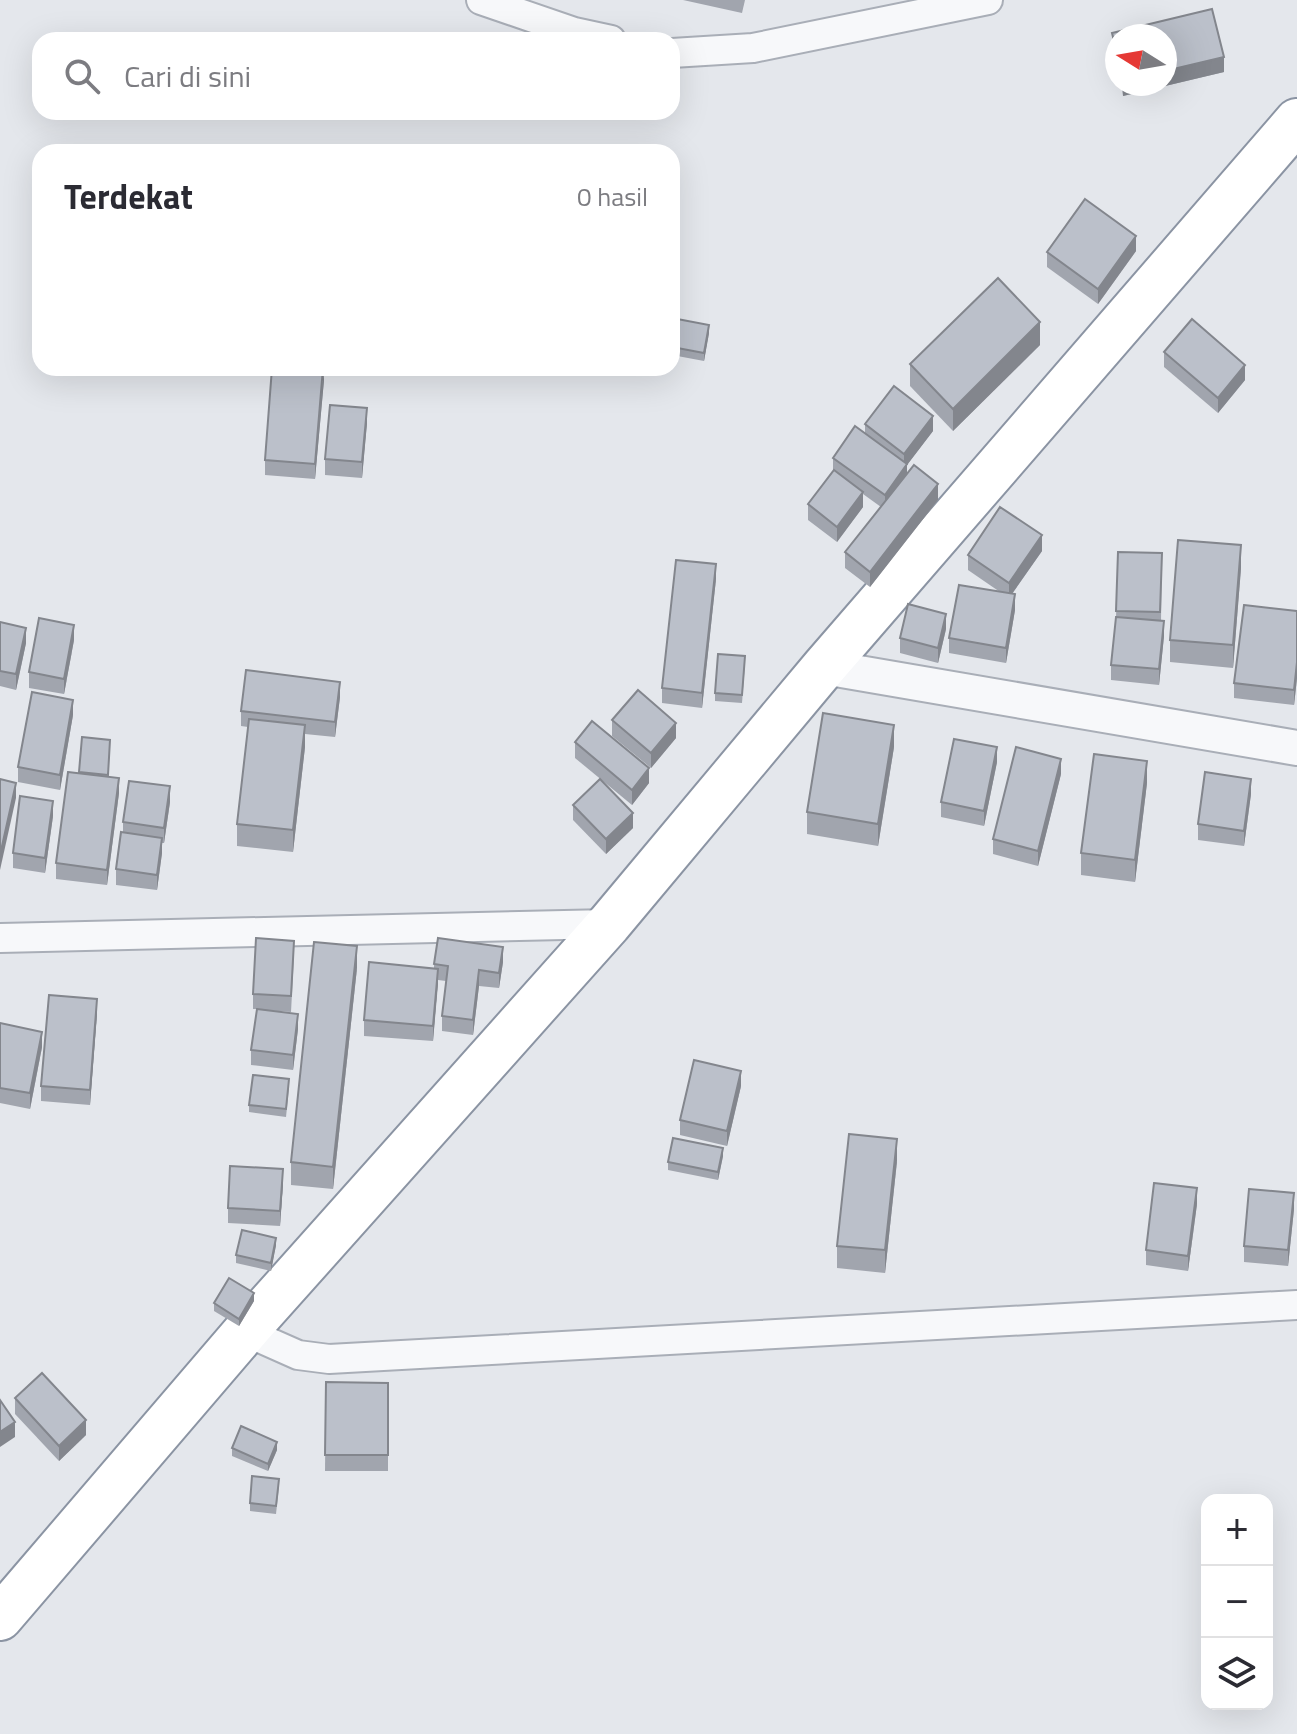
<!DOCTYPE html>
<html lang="id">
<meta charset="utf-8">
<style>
body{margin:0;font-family:"Titillium Web",sans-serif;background:#f2f2f3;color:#2b2b33}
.controls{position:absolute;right:24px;bottom:24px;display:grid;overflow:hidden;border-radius:16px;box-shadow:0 8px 32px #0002}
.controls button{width:72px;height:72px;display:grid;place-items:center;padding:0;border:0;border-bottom:2px solid #e1e1e2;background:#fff;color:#2b2b33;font:40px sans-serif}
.compass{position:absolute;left:1105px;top:24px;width:72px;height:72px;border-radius:50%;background:#fff;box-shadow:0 8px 32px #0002;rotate:281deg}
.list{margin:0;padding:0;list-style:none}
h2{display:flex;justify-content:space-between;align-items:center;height:104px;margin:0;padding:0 32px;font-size:34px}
h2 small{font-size:26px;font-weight:400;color:#7c7c81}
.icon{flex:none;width:44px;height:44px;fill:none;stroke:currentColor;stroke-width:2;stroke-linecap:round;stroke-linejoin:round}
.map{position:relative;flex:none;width:1297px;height:1734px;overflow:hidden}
.search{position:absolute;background:#fff;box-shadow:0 8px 32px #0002;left:32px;top:32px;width:648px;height:88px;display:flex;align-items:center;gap:20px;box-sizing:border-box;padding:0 28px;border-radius:24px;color:#7c7c81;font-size:30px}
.panel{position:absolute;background:#fff;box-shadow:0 8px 32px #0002;left:32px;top:144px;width:648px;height:232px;border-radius:24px}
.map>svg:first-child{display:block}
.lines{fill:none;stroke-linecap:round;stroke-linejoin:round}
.minor-casing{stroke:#a9aeb7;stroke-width:32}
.tertiary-casing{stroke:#a9aeb7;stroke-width:38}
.trunk-casing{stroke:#8b94a3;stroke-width:48}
.minor{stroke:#f7f8fa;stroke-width:28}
.tertiary{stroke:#f7f8fa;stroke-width:34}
.trunk{stroke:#fff;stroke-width:44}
.wall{fill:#a1a5ae}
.shaded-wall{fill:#83868d}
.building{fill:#bbc0ca;stroke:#83868d;stroke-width:2}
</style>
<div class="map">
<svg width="1297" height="1734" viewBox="0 0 1297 1734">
<rect width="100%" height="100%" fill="#e4e7ec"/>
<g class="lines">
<defs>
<g id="minor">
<path d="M481,0l93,32 37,8"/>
<path d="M672,53l81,-5 235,-48"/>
<path d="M0,938l609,-14"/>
<path d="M246,1332l52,23 31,4 968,-54"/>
</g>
<path id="tertiary" d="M824,667l473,81"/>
<path id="trunk" d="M0,1618l251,-293 358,-401 215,-257 473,-546"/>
</defs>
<use href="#minor" class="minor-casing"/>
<use href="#tertiary" class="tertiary-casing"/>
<use href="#trunk" class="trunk-casing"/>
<use href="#minor" class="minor"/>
<use href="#tertiary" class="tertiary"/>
<use href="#trunk" class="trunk"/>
</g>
<g class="wall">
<path d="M683,0h62l-3,13z"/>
<path d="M1112,33l112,39 -101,24 -2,-12h44l-48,-48v32l-5,-20z"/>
<path d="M1136,251l-38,53 -51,-37v-15z"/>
<path d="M672,318l37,15 -5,28 -32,-6z"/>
<path d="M1040,345l-87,86 -43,-45v-22z"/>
<path d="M1164,352l81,28 -27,33 -54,-46z"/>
<path d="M324,380l-9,99 -50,-4v-15z"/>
<path d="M367,423l-5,55 -37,-3v-16z"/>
<path d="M865,424l68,7 -26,34v8l31,27 -68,87 -25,-19v-16l36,-45 -18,-13v13l-26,35 -29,-22v-16l25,-33v-13l32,-25z"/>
<path d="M1042,551l-30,43 3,16 -9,53 -57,-10v-15l51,-46 -32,-22v-15z"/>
<path d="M1118,552l44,1 -1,68 3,15 -5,49 -48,-5v-15l5,-47z"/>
<path d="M1241,568l-8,100 -63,-6v-22z"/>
<path d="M716,579l-14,129 -40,-5v-15z"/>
<path d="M1297,611v67l-3,27 -60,-7v-15z"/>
<path d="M0,622l26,21 -10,47 -16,-4z"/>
<path d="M946,629l-8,34 -38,-10v-15z"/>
<path d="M74,640l-10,54 -35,-6v-16z"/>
<path d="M745,664l-3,39 -27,-2v-8z"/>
<path d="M340,697l-5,40 -30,-3v13l-12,105 -56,-6v-22l11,-97 -7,-1v-15z"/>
<path d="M73,715l-13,75 -42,-8v-15z"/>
<path d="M612,720l64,18 -25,30 -39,-32z"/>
<path d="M575,742l74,41 -17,22 -57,-47z"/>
<path d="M894,747l-16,99 -71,-12v-22z"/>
<path d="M110,748l-2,29 11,16 -12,92 -51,-6v-16l23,-90z"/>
<path d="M997,762l-13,64 -43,-9v-15z"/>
<path d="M1061,774l-23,92 -45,-12v-15z"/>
<path d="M1147,783l-12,99 -54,-7v-22z"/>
<path d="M1251,794l-7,52 -46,-6v-16z"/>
<path d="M170,802l-6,41h-2v10l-5,37 -41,-5v-16l7,-36v-11z"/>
<path d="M573,805l60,23 -27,26 -33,-34z"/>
<path d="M53,816l-8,57 -32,-5v-15z"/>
<path d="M294,956l-3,56 -28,-2 35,19 -5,41 -42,-5v-15l6,-41h-4v-15z"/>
<path d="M503,962l-4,26 -20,-2 -6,49 -31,-4v-15l4,-35 -8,-1 -5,61 -69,-5v-16l70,-52v-4z"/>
<path d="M357,968l-24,221 -42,-4v-23z"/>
<path d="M97,1014l-7,91 -49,-4v-15z"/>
<path d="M0,1023l42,24 -12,62 -30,-6z"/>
<path d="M741,1086l-14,60 -47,-11v-15z"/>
<path d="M289,1087l-3,30 -37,-5v-7z"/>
<path d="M723,1156l-5,24 -50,-10v-8z"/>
<path d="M897,1161l-12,112 -48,-5v-22z"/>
<path d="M283,1184l-3,42 -52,-3v-15z"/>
<path d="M1197,1204l-9,67 -42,-6v-15z"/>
<path d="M1294,1209l-6,57 -44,-4v-16z"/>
<path d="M276,1245l-5,26 -35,-8v-8z"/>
<path d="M254,1301l-15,25 -25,-15v-8z"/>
<path d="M326,1382l62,1v88h-63z"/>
<path d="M15,1398l71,37 -27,26 -44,-47z"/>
<path d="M232,1448l45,2 -9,21 -36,-15z"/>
<path d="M279,1486l-3,28 -26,-3v-8z"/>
</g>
<g class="shaded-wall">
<path d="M1224,57v15l-101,24v-12h42v-13z"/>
<path d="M1136,236v15l-38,53v-15z"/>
<path d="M1040,322v23l-87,86v-22z"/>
<path d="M709,325v8l-5,28v-8z"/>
<path d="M1245,365v15l-27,33v-15z"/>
<path d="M324,368v12l-9,99v-15z"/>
<path d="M367,408v15l-5,55v-16z"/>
<path d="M933,416v15l-26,34v14l-22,31v-15l19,-26v-15z"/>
<path d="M938,484v16l-68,87v-15z"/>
<path d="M863,492v15l-26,35v-15z"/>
<path d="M1042,535v16l-33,47v-15z"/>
<path d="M1241,545v23l-8,100v-23z"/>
<path d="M716,564v15l-14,129v-15z"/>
<path d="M1015,594v16l-9,53v-15z"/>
<path d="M946,614v15l-8,34v-15z"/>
<path d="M1164,621v15l-5,49v-16z"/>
<path d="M74,625v15l-10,54v-15z"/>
<path d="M26,628v15l-10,47v-16z"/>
<path d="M1297,662v16l-3,27v-15z"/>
<path d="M340,682v15l-5,40v-15z"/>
<path d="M73,700v15l-13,75v-15z"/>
<path d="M676,723v15l-25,30v-15z"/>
<path d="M305,725v22l-12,105v-22z"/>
<path d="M894,725v22l-16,99v-22z"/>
<path d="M997,747v15l-13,64v-15z"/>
<path d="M1061,759v15l-23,92v-15z"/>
<path d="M1147,761v22l-12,99v-22z"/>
<path d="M649,768v15l-17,22v-15z"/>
<path d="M119,778v15l-12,92v-15z"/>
<path d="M1251,779v15l-7,52v-15z"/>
<path d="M16,783v15l-16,72v-15z"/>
<path d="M170,786v16l-6,41v-15z"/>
<path d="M53,801v15l-8,57v-15z"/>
<path d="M633,813v15l-27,26v-15z"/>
<path d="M162,838v15l-5,37v-15z"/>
<path d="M357,946v22l-24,221v-22z"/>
<path d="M503,947v15l-4,26v-15z"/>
<path d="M438,969v15l-5,57v-15z"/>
<path d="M479,970v16l-6,49v-15z"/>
<path d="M97,999v15l-7,91v-15z"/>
<path d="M298,1014v15l-5,41v-15z"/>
<path d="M42,1032v15l-12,62v-16z"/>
<path d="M741,1071v15l-14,60v-15z"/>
<path d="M897,1139v22l-12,112v-23z"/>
<path d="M723,1148v8l-5,24v-8z"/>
<path d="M283,1169v15l-3,42v-15z"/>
<path d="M1197,1188v16l-9,67v-15z"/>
<path d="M1294,1193v16l-6,57v-16z"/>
<path d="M276,1238v7l-5,26v-8z"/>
<path d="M254,1293v8l-15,25v-7z"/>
<path d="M86,1420v15l-27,26v-15z"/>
<path d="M15,1422v15l-15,10v-15z"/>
<path d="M277,1442v8l-9,21v-7z"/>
</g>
<g class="building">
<path d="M1212,9l12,48 -59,14v-35h-48v17l-5,-20z"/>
<path d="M1085,199l51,37 -38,53 -51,-37z"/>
<path d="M998,278l42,44 -87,87 -43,-45z"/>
<path d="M672,318l37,7 -5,28 -32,-6z"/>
<path d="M1192,319l53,46 -27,33 -54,-46z"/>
<path d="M272,368h51l-8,96 -50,-4z"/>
<path d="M894,386l39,30 -29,38 -39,-30z"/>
<path d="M330,405l37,3 -5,54 -37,-3z"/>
<path d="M855,426l52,38 -22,31 -52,-37z"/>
<path d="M914,465l24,19 -68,88 -25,-20z"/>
<path d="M834,470l29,22 -26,35 -29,-23z"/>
<path d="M1000,507l42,28 -33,48 -41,-28z"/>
<path d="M1178,540l63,5 -8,100 -63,-5z"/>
<path d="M1118,552l44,1 -2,59 -44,-1z"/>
<path d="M676,560l40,4 -14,129 -40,-5z"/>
<path d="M959,585l56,9 -9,54 -57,-10z"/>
<path d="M908,604l38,10 -8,34 -38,-10z"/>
<path d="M1244,605l53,6v51l-3,28 -60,-7z"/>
<path d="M1116,617l48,4 -5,48 -48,-4z"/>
<path d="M39,618l35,7 -10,54 -35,-7z"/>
<path d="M0,622l26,6 -10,46 -16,-3z"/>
<path d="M718,654l27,2 -3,39 -27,-2z"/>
<path d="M246,670l94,12 -5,40 -94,-11z"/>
<path d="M638,690l38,33 -25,30 -39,-33z"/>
<path d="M32,692l41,8 -13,75 -42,-8z"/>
<path d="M823,713l71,12 -16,99 -71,-12z"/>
<path d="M249,719l56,6 -12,105 -56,-6z"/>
<path d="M592,721l57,47 -17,22 -57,-48z"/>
<path d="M82,737l28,3 -2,35 -29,-3z"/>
<path d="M954,739l43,8 -13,64 -43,-9z"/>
<path d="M1016,747l45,12 -23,92 -45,-12z"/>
<path d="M1094,754l53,7 -12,99 -54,-7z"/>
<path d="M68,772l51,6 -12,92 -51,-7z"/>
<path d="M1205,772l46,7 -7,52 -46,-7z"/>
<path d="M0,779l16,4 -16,72z"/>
<path d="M600,779l33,34 -27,26 -33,-34z"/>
<path d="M129,781l41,5 -6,42 -41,-6z"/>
<path d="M20,796l33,5 -8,57 -32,-5z"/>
<path d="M121,832l41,6 -5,37 -41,-6z"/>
<path d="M256,938l38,3 -3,55 -38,-2z"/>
<path d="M438,938l65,9 -4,26 -20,-3 -6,50 -31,-4 6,-50 -14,-2z"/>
<path d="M314,942l43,4 -24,221 -42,-5z"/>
<path d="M369,962l69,7 -5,57 -69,-6z"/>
<path d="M49,995l48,4 -7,91 -49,-4z"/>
<path d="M257,1009l41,5 -5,41 -42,-5z"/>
<path d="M0,1023l42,9 -12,61 -30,-5z"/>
<path d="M694,1060l47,11 -14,60 -47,-11z"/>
<path d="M253,1075l36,4 -3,30 -37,-4z"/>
<path d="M849,1134l48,5 -12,111 -48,-4z"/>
<path d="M673,1138l50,10 -5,24 -50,-10z"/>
<path d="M230,1166l53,3 -3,42 -52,-3z"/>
<path d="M1154,1183l43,5 -9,68 -42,-6z"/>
<path d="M1249,1189l45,4 -6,57 -44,-4z"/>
<path d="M242,1230l34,8 -5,25 -35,-8z"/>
<path d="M229,1278l25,15 -15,26 -25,-16z"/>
<path d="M42,1373l44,47 -27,26 -44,-48z"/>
<path d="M326,1382l62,1v72h-63z"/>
<path d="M0,1400l15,22 -15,10z"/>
<path d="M241,1426l36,16 -9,22 -36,-16z"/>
<path d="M252,1476l27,3 -3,27 -26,-3z"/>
</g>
</svg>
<div class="controls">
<button>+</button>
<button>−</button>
<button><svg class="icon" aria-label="layers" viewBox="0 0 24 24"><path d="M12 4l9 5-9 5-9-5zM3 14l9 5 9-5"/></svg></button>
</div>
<svg class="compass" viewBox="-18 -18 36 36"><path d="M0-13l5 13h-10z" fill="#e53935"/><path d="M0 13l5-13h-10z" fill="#7c7c81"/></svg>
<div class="search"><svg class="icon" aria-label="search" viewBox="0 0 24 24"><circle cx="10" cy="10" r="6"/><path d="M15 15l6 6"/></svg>Cari di sini</div>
<section class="panel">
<h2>Terdekat<small>0 hasil</small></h2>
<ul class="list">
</ul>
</section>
</div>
